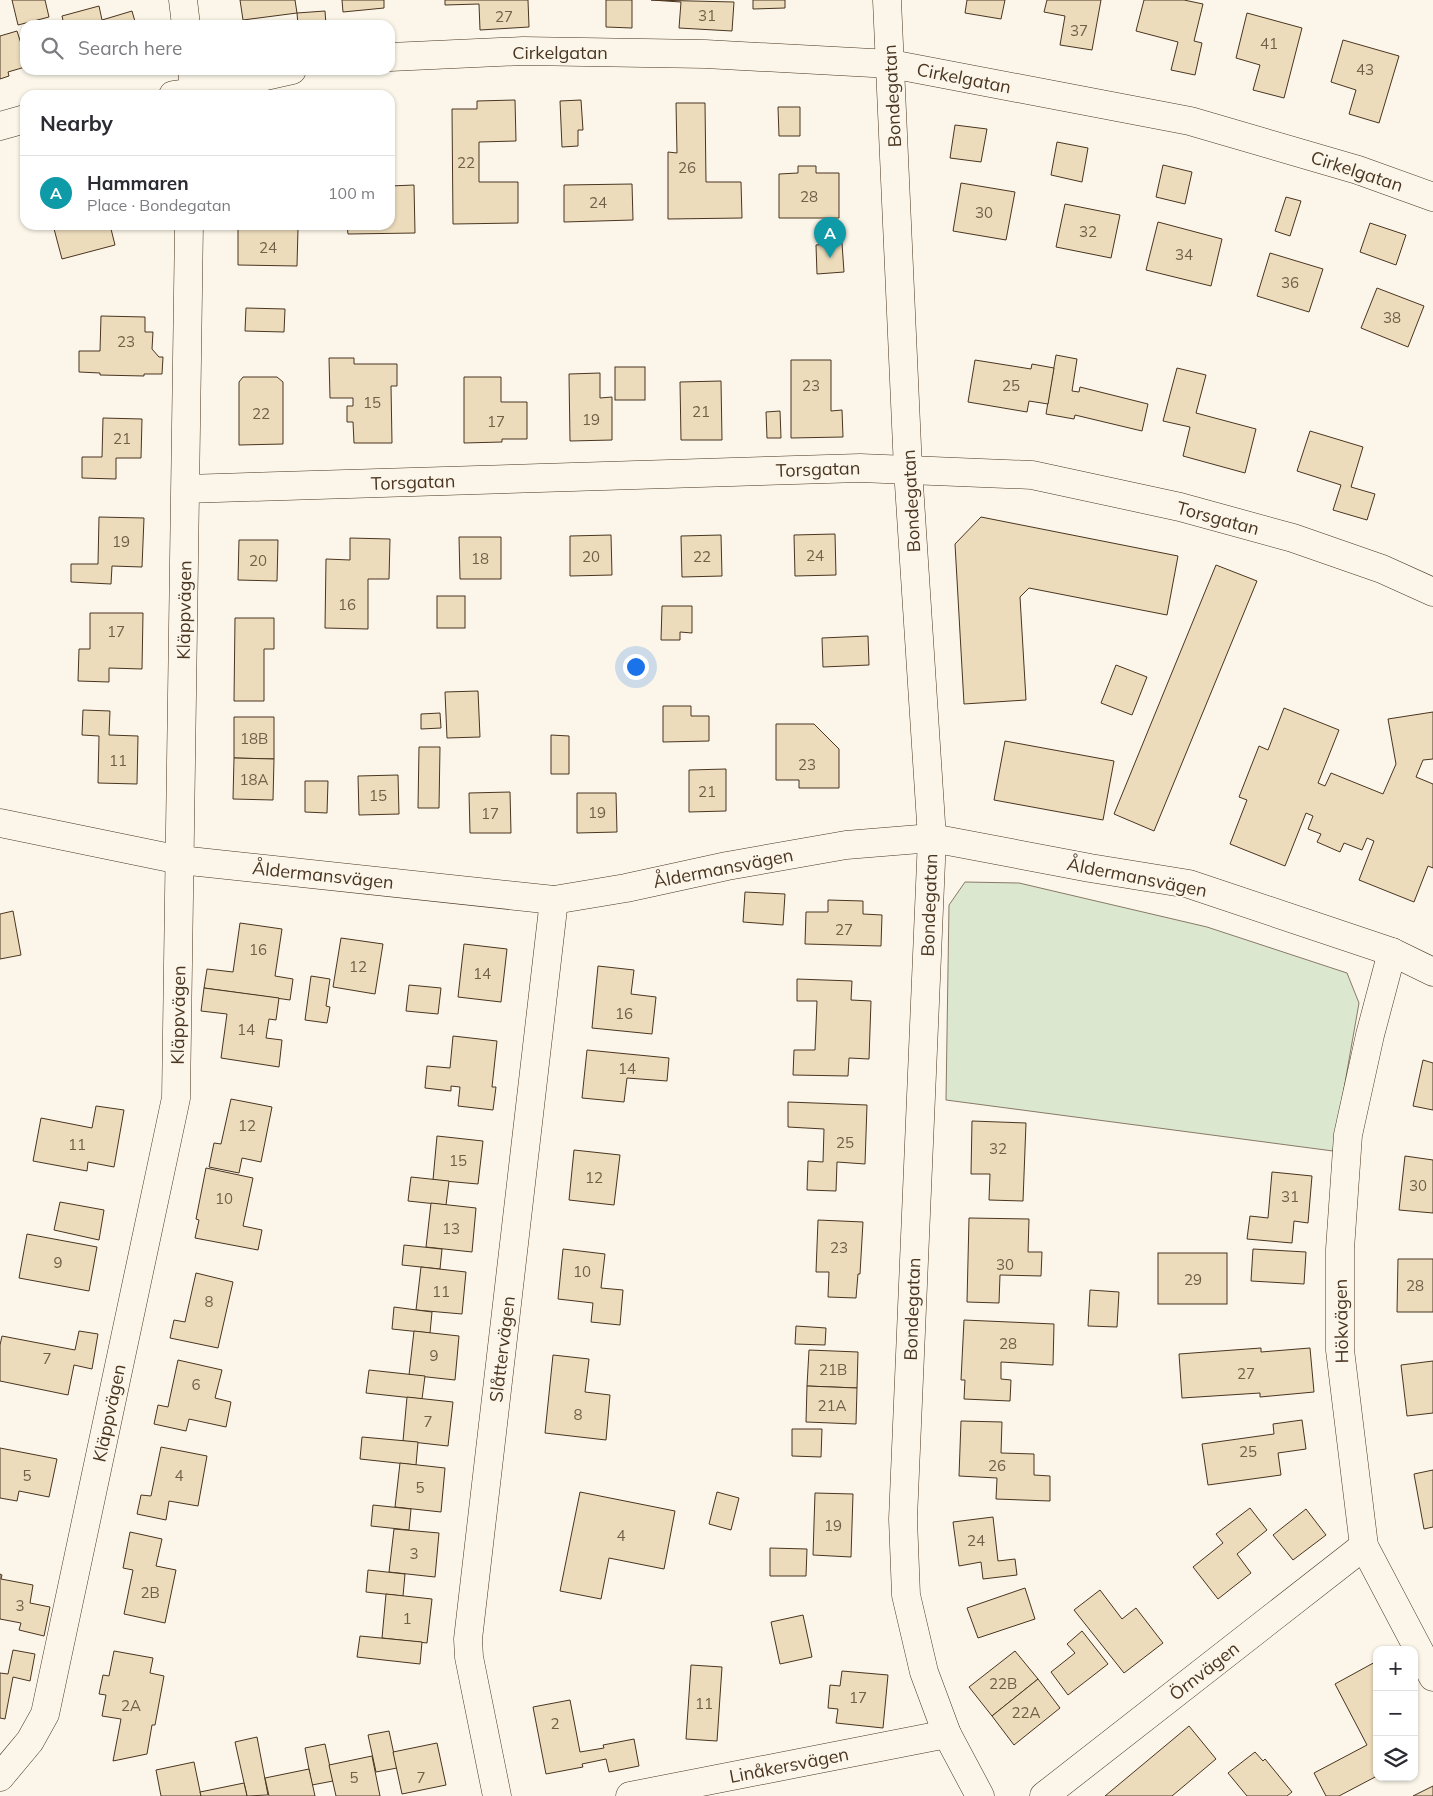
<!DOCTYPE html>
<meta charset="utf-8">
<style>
body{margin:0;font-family:Mulish,sans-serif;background:#f2f2f3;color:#2b2b33}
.controls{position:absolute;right:15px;bottom:15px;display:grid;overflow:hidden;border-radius:10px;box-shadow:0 1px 4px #0004}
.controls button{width:45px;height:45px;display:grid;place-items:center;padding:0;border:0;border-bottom:1px solid #e1e1e2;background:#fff;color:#2b2b33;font:25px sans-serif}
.you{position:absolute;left:635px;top:666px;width:18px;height:18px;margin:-12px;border:4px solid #fff;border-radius:50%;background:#1a73e8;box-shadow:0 0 0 8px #1a73e833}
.badge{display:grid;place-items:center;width:32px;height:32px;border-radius:50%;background:#c62828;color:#fff;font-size:16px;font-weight:700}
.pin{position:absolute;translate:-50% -41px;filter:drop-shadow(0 1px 2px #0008)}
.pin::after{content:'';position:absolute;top:26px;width:18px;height:15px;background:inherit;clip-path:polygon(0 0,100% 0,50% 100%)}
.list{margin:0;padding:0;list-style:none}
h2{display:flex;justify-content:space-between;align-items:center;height:65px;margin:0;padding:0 20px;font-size:21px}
h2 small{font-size:16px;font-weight:400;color:#7c7c81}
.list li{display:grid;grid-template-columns:32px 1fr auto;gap:15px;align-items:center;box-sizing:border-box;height:75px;padding:0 20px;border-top:1px solid #e1e1e2}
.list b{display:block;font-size:19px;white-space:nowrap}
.list p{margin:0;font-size:16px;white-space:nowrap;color:#7c7c81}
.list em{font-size:16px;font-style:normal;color:#7c7c81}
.icon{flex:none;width:28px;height:28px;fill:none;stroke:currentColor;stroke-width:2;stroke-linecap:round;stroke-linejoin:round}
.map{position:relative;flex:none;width:1433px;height:1796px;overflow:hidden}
.search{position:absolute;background:#fff;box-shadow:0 1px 4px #0004;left:20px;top:20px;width:375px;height:55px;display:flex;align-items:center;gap:12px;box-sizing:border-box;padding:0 18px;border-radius:15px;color:#7c7c81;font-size:19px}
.panel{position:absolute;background:#fff;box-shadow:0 1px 4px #0004;left:20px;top:90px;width:375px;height:140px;border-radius:15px}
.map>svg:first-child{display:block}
.green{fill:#dce7d0;stroke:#887966}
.building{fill:#ecdcbc;stroke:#4a3520}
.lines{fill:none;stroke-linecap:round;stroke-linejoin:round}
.minor-casing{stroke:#4a3520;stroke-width:29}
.minor{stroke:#fbf6e9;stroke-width:28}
.labels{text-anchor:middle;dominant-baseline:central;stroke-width:4;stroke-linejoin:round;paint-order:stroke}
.number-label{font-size:15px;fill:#725f47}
.street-label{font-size:18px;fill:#4a3520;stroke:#fbf6e9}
</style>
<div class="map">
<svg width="1433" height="1796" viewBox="0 0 1433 1796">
<rect width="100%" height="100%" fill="#fbf6e9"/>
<path class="green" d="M965,882l54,1 188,44 140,46 12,30 -26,148 -387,-51 3,-195z"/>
<g class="building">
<path d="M12,0h33l4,17 -31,8z"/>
<path d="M240,0h55l2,13 -54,7z"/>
<path d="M342,0h42v8l-41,4z"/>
<path d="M445,0h83l1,27 -49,3 -1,-26 -34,1z"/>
<path d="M606,0h26v28l-26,-1z"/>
<path d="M651,0l83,2 -2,29 -53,-3 2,-26z"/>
<path d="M753,0h32v8l-32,1z"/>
<path d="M967,0h38l-4,19 -36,-6z"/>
<path d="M1047,0h54l-9,50 -32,-5 5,-29 -21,-4z"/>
<path d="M1144,0h40l19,4 -9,37 8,2 -7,32 -24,-5 7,-28 -42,-11z"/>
<path d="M99,6l3,14 30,-9 4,14h-72l-2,-9z"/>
<path d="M325,11l1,14h-28l-1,-12z"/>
<path d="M1247,13l55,15 -18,70 -31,-8 7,-25 -24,-7z"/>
<path d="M17,31l8,25v11l-17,5 1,4 -9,3v-43z"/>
<path d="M1343,40l56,16 -20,67 -30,-9 7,-24 -25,-8z"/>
<path d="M515,100l1,41 -37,1v40h39v41l-65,1 -1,-115h25v-8z"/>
<path d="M581,100l2,30h-5v16l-16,1 -2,-46z"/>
<path d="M676,103h29l1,79h35l1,36 -74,1v-67l9,1z"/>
<path d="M778,107h22v29h-21z"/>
<path d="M955,125l32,4 -6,33 -31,-4z"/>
<path d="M1057,142l31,6 -6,34 -31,-7z"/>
<path d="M1163,165l29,7 -7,32 -29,-7z"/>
<path d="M798,166h18v7h23v45h-60v-44l19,-1z"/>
<path d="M961,183l54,9 -9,48 -53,-9z"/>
<path d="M632,184l1,36 -69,2v-37z"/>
<path d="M414,185l1,48 -67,1 -1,-9h43v-39z"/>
<path d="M1286,197l15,4 -11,35 -15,-5z"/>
<path d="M1065,204l55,11 -9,43 -55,-11z"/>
<path d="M1158,222l64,17 -11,47 -65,-16z"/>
<path d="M1370,223l36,12 -10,30 -36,-13z"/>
<path d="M53,225h57l5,20 -53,14z"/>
<path d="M238,225h44v4h16l-1,37 -59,-1z"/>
<path d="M842,243l2,29 -27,2 -1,-29z"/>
<path d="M1270,253l53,16 -14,43 -52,-16z"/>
<path d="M1377,288l47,18 -16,41 -47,-19z"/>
<path d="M246,308l39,1 -1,23 -39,-1z"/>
<path d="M101,316l44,1v15h8l-1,17 7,8h4l-1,17h-18v2l-44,-1v-2l-21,-1v-21h21z"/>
<path d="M1056,355l21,4 -5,32 7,1 1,-5 68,17 -6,27 -67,-16 -1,4 -28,-5z"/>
<path d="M329,358h25v6h43v22h-6l1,57h-38l-1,-21h-6v-16h6v-8h-23z"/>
<path d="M791,360h40v51l11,-1 1,27 -52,1z"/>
<path d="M975,360l56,9 1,-5 22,4 -6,36 -19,-3 -2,11 -59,-10z"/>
<rect x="615" y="367" width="30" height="33"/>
<path d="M1177,368l29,7 -10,38 60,16 -11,44 -62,-17 7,-29 -27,-6z"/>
<path d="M600,373v25l12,-1v43l-42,1 -1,-67z"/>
<path d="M243,377h34l6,5v62l-44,1v-63z"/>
<path d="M464,377h37v25h26v37h-25v3l-38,1z"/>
<path d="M721,381l1,59h-41l-1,-58z"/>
<path d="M780,411l1,27h-14l-1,-26z"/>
<path d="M103,418l39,1 -1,39h-25v21l-34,-1v-21h20z"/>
<path d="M1310,431l53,16 -12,40 24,7 -8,26 -34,-10 8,-25 -44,-14z"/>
<path d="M99,517l45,1 -2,49 -30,-1 -1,18 -40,-2v-18h27z"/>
<path d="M981,517l197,39 -11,59 -138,-27 -9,9 6,103 -62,4 -9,-160z"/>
<path d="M835,534l1,41 -41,1 -1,-41z"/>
<path d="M611,535l1,40 -42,1v-40z"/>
<path d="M721,535l1,41 -40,1 -1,-41z"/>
<path d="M459,537h42v42h-41z"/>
<path d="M350,538l40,1 -1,40h-21v50l-43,-1 1,-69 24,1z"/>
<path d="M239,540h39l-1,41 -39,-1z"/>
<path d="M1216,565l41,16 -103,250 -40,-17z"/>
<rect x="437" y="596" width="28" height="32"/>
<path d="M662,606h30v27l-12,-1v8h-19z"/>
<path d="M90,613h53l-1,56 -33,-1v14l-31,-1 1,-32h11z"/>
<path d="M235,618h39v31h-10v52h-30z"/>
<path d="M868,636l1,29 -46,2 -1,-29z"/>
<path d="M1116,665l31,12 -15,38 -31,-12z"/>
<path d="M478,691l2,46 -33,1 -2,-46z"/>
<path d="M663,706h28v10h18v25l-46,1z"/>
<path d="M1284,708l55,22 -21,53 7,3 6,-13 52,21 13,-30 -8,-45 45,-7v47l-10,1 -7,17 17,7v84l-5,-2 -14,36 -55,-22 15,-39 -7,-3 -5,12 -18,-7 -4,9 -23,-10 4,-8 -13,-5 5,-13 -7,-3 -21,53 -55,-22 17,-44 -8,-3 20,-51 9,4z"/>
<path d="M83,710l27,1 -1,24 29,1 -1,48 -39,-1 1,-47 -17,-1z"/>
<path d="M440,713l1,15 -20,1v-15z"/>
<path d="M234,717h40v42l-40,-1z"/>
<path d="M776,724h38l25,25v39h-40v-8h-23z"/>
<path d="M551,735l18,1v38h-18z"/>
<path d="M1005,741l109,20 -11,59 -109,-20z"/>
<path d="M419,747h21l-1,61h-21z"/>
<path d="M234,758l40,1 -1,41 -40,-1z"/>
<path d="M726,769v42l-37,1v-42z"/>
<path d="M398,775l1,39 -40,1 -1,-39z"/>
<path d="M305,781h23l-1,32 -22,-1z"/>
<path d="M510,792l1,41h-41l-1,-40z"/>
<path d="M577,793h39l1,39 -40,1z"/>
<path d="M745,892l40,2 -2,31 -40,-3z"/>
<path d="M828,900l35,1v13l19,1 -1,31 -76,-2 1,-32h22z"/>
<path d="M13,911l8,44 -21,4v-45z"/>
<path d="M240,923l42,6 -7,47 18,3 -3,21 -86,-12 3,-19 26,3z"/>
<path d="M341,938l42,6 -8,50 -42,-7z"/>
<path d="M464,944l43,5 -6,53 -43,-5z"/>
<path d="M598,966l36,4 -3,24 25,3 -4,37 -60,-6z"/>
<path d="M311,976l19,3 -4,27 4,1 -3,16 -22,-3z"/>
<path d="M797,979l55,2 -1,19 20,1 -2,58 -20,-1 -1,18 -55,-1 1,-25h21l2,-49h-20z"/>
<path d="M409,985l32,3 -3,26 -32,-3z"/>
<path d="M204,988l75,10 -3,22 -7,-1 -3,19 16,2 -3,27 -58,-9 6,-44 -26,-3z"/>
<path d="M453,1036l44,5 -5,46h4l-3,23 -35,-4 2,-19 -9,-1v5l-26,-3 2,-22 23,2z"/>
<path d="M587,1050l82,8 -2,23 -40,-3 -3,24 -42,-4z"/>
<path d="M1423,1060l10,3v47l-20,-4z"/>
<path d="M231,1099l41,8 -11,55 -19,-4 -3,15 -30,-6 5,-24 7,1z"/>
<path d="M788,1102l79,3 -2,59 -28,-2 -1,29 -29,-1 1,-29 15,1 1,-33 -36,-2z"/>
<path d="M96,1106l28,4 -10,57 -26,-5 -1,9 -54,-10 8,-43 51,10z"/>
<path d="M972,1121l54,2 -3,78 -34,-1 1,-26h-19z"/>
<path d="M437,1136l46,5 -5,43 -45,-4z"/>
<path d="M574,1150l46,5 -6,50 -45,-5z"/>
<path d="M1405,1156l28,4v53l-34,-3z"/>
<path d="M206,1168l47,10 -10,48 19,4 -4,20 -63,-12 4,-18 -3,-1z"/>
<path d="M1272,1172l40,4 -4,47 -14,-2 -2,22 -45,-4 3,-23 18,2z"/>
<path d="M411,1177l38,4 -3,24 -38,-4z"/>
<path d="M60,1202l44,8 -5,30 -45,-10z"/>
<path d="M431,1203l45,5 -4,44 -46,-5z"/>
<path d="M969,1218l60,1 -1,33h14l-1,24 -41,-1 -1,28 -32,-1z"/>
<path d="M818,1220l45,2 -3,52h-2l-2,24 -28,-1 1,-25h-13z"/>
<path d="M27,1234l70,13 -8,44 -70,-13z"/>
<path d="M404,1245l38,4 -2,20 -38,-4z"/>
<path d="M563,1249l42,5 -4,34 22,2 -3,35 -29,-3 2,-19 -35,-4z"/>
<path d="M1253,1249l53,3 -2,32 -53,-3z"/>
<rect x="1158" y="1253" width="69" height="51"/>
<path d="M1398,1259h35v53h-36z"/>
<path d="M421,1267l45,5 -4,42 -46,-4z"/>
<path d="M196,1273l37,9 -15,66 -48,-10 4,-18 11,2z"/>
<path d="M1090,1290l29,2 -2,35 -29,-1z"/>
<path d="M394,1307l38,5 -2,21 -38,-4z"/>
<path d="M964,1320l90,4 -1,41 -52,-3v17l10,1 -1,21 -46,-2 1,-19h-4z"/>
<path d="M796,1326l30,2 -1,17 -30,-1z"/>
<path d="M79,1331l19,3 -6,35 -18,-4 -6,30 -68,-14v-36l2,-9 73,14z"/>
<path d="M414,1331l45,5 -4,44 -46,-5z"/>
<path d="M1261,1348v4l49,-4 4,44 -54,5v-4l-78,5 -3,-44z"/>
<path d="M809,1350l49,2 -1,36 -50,-2z"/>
<path d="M553,1355l36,4 -4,33 25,3 -4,45 -61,-7z"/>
<path d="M178,1360l44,10 -7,28 16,4 -5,25 -37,-8 -3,12 -32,-7 4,-19 10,2z"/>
<path d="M1433,1361v52l-26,3 -6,-51z"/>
<path d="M369,1370l56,6 -3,23 -56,-6z"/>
<path d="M807,1386l50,2 -1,36 -50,-2z"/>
<path d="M407,1397l46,5 -5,44 -45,-5z"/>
<path d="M1302,1420l4,29 -28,4 3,22 -73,10 -6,-41 72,-10 -1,-10z"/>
<path d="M961,1421l41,1 -1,31 33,1v21l16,1v25l-54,-2 1,-21 -38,-2z"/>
<path d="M792,1429h30l-1,28 -29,-1z"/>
<path d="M362,1437l56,5 -2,23 -56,-6z"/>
<path d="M161,1447l46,9 -9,50 -29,-5 -3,19 -29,-6 4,-19 10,1z"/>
<path d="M0,1448l57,11 -8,38 -30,-6 -2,10 -17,-3z"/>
<path d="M400,1463l45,5 -4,44 -46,-5z"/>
<path d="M1433,1470v57l-9,2 -10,-55z"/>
<path d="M580,1492l95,19 -11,58 -55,-11 -8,41 -41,-8z"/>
<path d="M717,1492l22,6 -8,32 -22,-6z"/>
<path d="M815,1493l38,1 -2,63 -38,-2z"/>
<path d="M373,1505l38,4 -2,21 -38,-4z"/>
<path d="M1250,1508l17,22 -30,24 14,19 -33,26 -25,-32 30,-24 -7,-9z"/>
<path d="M1306,1509l20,26 -33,25 -20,-25z"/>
<path d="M993,1517l5,44 17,-2 2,16 -34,4 -2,-17 -22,4 -6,-44z"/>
<path d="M394,1529l45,4 -4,44 -46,-5z"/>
<path d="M130,1532l32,7 -6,27 20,4 -11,53 -41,-9 9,-44 -10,-2z"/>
<path d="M770,1548l37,1 -1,27h-36z"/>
<path d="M368,1570l37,4 -2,22 -37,-4z"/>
<path d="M0,1574l2,1 -1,4 32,6 -3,18 20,4 -6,29 -25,-6 2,-7 -21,-4z"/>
<path d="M1025,1588l10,31 -57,19 -11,-30z"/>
<path d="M1100,1590l22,29 14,-11 27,35 -39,30 -50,-63z"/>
<path d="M386,1594l46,5 -5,44 -45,-5z"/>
<path d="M803,1615l9,42 -32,7 -9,-42z"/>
<path d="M1082,1631l26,33 -40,31 -17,-23 24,-19 -8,-9z"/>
<path d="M360,1636l62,6 -2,22 -63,-7z"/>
<path d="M13,1650l22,4 -5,27 -17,-4 -8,42 -5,-1v-45l8,1z"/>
<path d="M114,1651l39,7 -3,15 14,3 -9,49h-3l-5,29 -34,7 8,-42 -19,-3 4,-21 -7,-1 4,-19 6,1z"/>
<path d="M1015,1651l23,28 -46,37 -23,-29z"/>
<path d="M1377,1661v115l-38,20h-13l-12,-23 53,-28 -32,-61z"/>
<path d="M691,1665l31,2 -5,74 -31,-2z"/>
<path d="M842,1671l46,4 -5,53 -47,-5 2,-14 -10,-1 2,-23 10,1z"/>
<path d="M1038,1679l22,29 -46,37 -22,-29z"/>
<path d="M570,1700l10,52 24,-4 -1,-3 31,-6 5,27 -30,6 -3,-13 -24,5 1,3 -37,7 -13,-67z"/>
<path d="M1189,1726l27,33 -44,37h-67z"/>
<path d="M389,1731l8,37 -21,4 -8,-37z"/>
<path d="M257,1737l11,58 -21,1 -12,-54z"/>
<path d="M437,1743l9,42 -44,9 -9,-42z"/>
<path d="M325,1744l8,37 -21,4 -7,-37z"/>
<path d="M1255,1752l8,9 2,-2 27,33 -5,4h-40l-19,-23z"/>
<path d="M372,1756l8,40h-44l-7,-31z"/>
<path d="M194,1762l7,34h-40l-5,-26z"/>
<path d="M309,1769l6,27h-46l-4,-18z"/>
<path d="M244,1783l3,13h-46l-1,-4z"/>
<path d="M1433,1786v10h-20z"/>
</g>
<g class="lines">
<defs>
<g id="minor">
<path d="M183,0l3,25"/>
<path d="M887,0l21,469 24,369 -29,681 3,76 18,77 23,62 33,62"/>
<path d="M390,57l133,-6 182,3 186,10 299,57 168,49 75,27"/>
<path d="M192,70l3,25"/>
<path d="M173,95l22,-3 97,-22"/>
<path d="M0,126l25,-7"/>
<path d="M186,489l674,-21 172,7 148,32 113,31 89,31 51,23"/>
<path d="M0,823l180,37 374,40 72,-12 101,-22 119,-21 86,-7 158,30 99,16 203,68 41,20"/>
<path d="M1392,952l-22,83 -22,100 -8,114v101l24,196 69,131"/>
<path d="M0,1777l30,-36 15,-27 131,-616 13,-873"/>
<path d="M497,1796l-28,-139 -1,-18 86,-739"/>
<path d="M630,1796l317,-62"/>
<path d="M1044,1796l320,-250"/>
</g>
</defs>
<use href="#minor" class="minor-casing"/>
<use href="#minor" class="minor"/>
</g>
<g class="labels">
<g class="number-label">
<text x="707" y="15">31</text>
<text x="504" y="16">27</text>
<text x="1079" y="30">37</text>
<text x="1269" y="43">41</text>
<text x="1365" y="69">43</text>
<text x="466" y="162">22</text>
<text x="687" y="167">26</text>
<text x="809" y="196">28</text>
<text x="598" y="202">24</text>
<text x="984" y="212">30</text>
<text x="1088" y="231">32</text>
<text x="268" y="247">24</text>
<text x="1184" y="254">34</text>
<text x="1290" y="282">36</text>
<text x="1392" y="317">38</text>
<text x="126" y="341">23</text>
<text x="811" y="385">23</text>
<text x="1011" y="385">25</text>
<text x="372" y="402">15</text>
<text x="701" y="411">21</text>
<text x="261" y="413">22</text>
<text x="591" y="419">19</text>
<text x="496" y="421">17</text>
<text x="122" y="438">21</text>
<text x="121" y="541">19</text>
<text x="815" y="555">24</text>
<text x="591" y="556">20</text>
<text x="702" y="556">22</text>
<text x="480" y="558">18</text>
<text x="258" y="560">20</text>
<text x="347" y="604">16</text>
<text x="116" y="631">17</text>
<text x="254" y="738">18B</text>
<text x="118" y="760">11</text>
<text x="807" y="764">23</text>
<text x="254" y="779">18A</text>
<text x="707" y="791">21</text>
<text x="378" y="795">15</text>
<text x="597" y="812">19</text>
<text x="490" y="813">17</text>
<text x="844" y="929">27</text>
<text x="258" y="949">16</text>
<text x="358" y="966">12</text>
<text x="482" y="973">14</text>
<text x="624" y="1013">16</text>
<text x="246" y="1029">14</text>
<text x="627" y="1068">14</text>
<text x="247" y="1125">12</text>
<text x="845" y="1142">25</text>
<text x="77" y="1144">11</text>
<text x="998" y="1148">32</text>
<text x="458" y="1160">15</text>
<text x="594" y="1177">12</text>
<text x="1418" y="1185">30</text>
<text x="1290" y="1196">31</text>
<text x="224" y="1198">10</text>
<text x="451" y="1228">13</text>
<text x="839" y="1247">23</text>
<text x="58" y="1262">9</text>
<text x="1005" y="1264">30</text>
<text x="582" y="1271">10</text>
<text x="1193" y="1279">29</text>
<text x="1415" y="1285">28</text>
<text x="441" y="1291">11</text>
<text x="209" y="1301">8</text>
<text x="1008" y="1343">28</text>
<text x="434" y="1355">9</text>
<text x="47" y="1358">7</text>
<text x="833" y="1369">21B</text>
<text x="1246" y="1373">27</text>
<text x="196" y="1384">6</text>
<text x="832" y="1405">21A</text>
<text x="578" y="1414">8</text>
<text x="428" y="1421">7</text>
<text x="1248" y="1451">25</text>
<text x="997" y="1465">26</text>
<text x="27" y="1475">5</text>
<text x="179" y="1475">4</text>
<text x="420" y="1487">5</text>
<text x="833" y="1525">19</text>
<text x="621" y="1535">4</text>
<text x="976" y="1540">24</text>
<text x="414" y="1553">3</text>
<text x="150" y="1592">2B</text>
<text x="20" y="1605">3</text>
<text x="407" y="1618">1</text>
<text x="1003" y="1683">22B</text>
<text x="858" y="1697">17</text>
<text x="704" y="1703">11</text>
<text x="131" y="1705">2A</text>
<text x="1026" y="1712">22A</text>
<text x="555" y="1723">2</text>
<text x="354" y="1777">5</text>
<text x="421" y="1777">7</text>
</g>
<g class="street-label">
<text x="560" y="52">Cirkelgatan</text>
<text transform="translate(964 78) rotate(11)">Cirkelgatan</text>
<text transform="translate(892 96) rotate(-93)">Bondegatan</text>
<text transform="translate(1357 171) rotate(18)">Cirkelgatan</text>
<text transform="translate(818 469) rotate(-2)">Torsgatan</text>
<text transform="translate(413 482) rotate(-2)">Torsgatan</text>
<text transform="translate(911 501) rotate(-93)">Bondegatan</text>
<text transform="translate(1218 518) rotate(15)">Torsgatan</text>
<text transform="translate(184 610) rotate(-89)">Kläppvägen</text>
<text transform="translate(723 868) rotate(-11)">Åldermansvägen</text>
<text transform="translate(323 875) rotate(6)">Åldermansvägen</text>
<text transform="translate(1137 877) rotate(11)">Åldermansvägen</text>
<text transform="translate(929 905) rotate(-88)">Bondegatan</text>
<text transform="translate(178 1015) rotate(-89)">Kläppvägen</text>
<text transform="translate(912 1309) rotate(-88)">Bondegatan</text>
<text transform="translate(1341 1321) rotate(-91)">Hökvägen</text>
<text transform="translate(502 1349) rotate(-83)">Slåttervägen</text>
<text transform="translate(109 1413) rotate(-78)">Kläppvägen</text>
<text transform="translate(1204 1671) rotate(-38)">Örnvägen</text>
<text transform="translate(789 1765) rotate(-11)">Linåkersvägen</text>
</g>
</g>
</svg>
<div class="controls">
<button>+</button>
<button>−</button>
<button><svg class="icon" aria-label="layers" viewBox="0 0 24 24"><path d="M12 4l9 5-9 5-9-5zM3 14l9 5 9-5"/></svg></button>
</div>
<div class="you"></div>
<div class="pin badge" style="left:830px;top:258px;background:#0f9aa8">A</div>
<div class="search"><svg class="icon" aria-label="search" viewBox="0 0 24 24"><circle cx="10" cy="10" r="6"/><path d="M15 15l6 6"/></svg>Search here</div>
<section class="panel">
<h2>Nearby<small></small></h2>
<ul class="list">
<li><span class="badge" style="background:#0f9aa8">A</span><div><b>Hammaren</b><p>Place · Bondegatan</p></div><em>100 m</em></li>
</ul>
</section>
</div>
